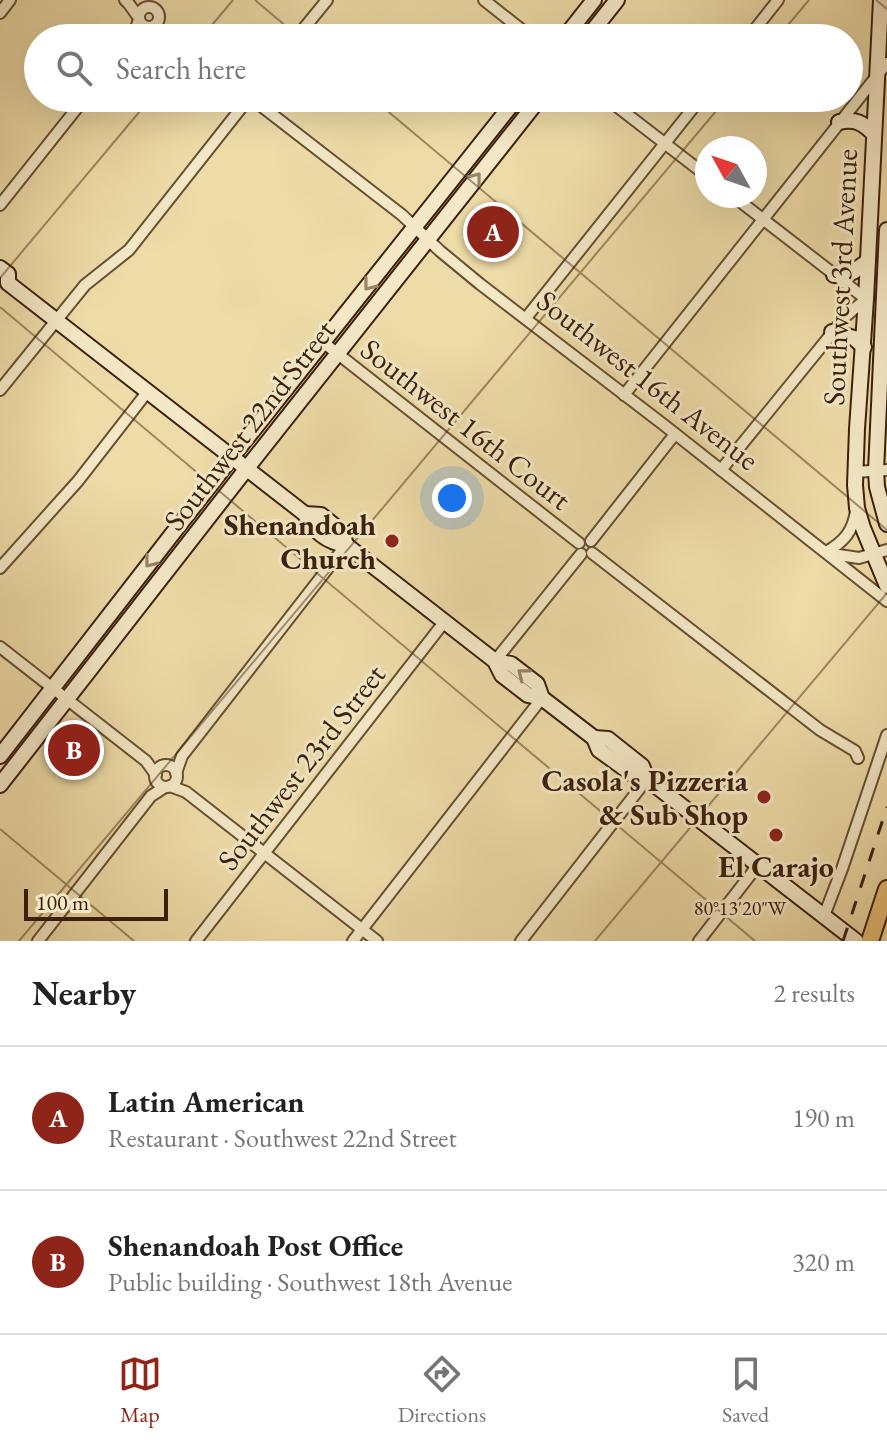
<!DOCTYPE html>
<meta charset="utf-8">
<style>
body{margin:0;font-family:"EB Garamond",serif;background:#f6f6f6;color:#222}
.compass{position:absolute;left:695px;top:136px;width:72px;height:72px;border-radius:50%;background:#fff;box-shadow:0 8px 32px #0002;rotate:310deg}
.scale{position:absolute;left:24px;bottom:20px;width:144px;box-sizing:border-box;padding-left:8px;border:4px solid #3c200c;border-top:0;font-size:22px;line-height:28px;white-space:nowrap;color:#3c200c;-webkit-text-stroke:6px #f4e8c6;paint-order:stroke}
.you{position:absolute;left:452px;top:498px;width:28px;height:28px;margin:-20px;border:6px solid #fff;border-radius:50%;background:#1a73e8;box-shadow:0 0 0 12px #1a73e833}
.badge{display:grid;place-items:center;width:52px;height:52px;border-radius:50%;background:#8f2418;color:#fff;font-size:26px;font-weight:700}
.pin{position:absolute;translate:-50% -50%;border:4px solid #fff;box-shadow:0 2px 8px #0006}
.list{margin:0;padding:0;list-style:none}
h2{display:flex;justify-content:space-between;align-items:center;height:104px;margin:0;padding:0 32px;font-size:34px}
h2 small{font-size:26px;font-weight:400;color:#767676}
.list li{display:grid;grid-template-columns:52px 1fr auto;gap:24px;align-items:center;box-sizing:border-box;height:144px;padding:0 32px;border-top:2px solid #e0e0e0}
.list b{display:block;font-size:30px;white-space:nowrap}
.list p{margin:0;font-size:26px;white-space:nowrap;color:#767676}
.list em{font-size:26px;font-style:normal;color:#767676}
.icon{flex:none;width:44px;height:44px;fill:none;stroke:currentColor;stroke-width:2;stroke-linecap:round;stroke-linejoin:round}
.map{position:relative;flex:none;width:887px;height:941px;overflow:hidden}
.search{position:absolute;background:#fff;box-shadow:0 8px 32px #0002;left:24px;right:24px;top:24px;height:88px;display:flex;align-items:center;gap:20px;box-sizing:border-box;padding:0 28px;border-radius:44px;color:#767676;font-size:30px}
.sheet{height:392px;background:#fff}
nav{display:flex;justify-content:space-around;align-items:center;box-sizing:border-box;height:112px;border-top:2px solid #e0e0e0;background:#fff;font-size:22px;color:#767676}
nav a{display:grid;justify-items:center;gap:4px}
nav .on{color:#8f2418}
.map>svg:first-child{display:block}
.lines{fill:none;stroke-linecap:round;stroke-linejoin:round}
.minor-casing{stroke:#684f33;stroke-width:14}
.secondary-casing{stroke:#3c200c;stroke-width:18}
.trunk-casing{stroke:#3c200c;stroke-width:20}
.minor{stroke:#f4e8c6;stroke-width:10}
.secondary{stroke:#f4e8c6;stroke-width:14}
.trunk{stroke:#e7be74;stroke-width:16}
.rail{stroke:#3c200c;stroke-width:3;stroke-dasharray:14 14;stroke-linecap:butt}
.oneway{stroke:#988469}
.ticks{fill:none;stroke:#3c200c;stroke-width:2;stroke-opacity:0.45}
.poi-dot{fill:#8f2418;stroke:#f4e8c6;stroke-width:3}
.labels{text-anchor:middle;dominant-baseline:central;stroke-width:6;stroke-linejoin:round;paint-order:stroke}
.street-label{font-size:30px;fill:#3c200c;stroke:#f4e8c6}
.poi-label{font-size:30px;font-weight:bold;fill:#3c200c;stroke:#f4e8c6;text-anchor:end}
.ticks-label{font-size:20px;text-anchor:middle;fill:#3c200c;stroke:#f4e8c6;stroke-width:6;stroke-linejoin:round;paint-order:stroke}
</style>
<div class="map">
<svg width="887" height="941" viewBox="0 0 887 941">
<rect width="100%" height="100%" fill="#eedca8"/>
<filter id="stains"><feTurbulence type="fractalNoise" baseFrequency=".0025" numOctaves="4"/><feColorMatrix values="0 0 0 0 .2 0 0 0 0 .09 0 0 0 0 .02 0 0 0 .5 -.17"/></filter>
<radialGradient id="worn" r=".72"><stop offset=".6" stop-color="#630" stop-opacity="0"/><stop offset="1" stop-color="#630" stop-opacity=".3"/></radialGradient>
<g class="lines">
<defs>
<g id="minor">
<path d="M125,0l4,4 10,14"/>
<path d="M484,0l48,38"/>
<circle cx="149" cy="17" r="10"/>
<path d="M0,13l10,-13"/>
<path d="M150,27l17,6 7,5"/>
<path d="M132,38l7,-18"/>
<path d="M296,38l31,-38"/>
<path d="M748,38l30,-38"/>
<path d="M251,98l151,117 38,36 40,33 184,141 223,176"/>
<path d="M606,98l101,78"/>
<path d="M0,205l85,-107"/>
<path d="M526,318l175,-220"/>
<path d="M324,343l255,200"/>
<path d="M0,390l85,-105 44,-35 120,-152"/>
<path d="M624,395l263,-332"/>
<path d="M721,470l125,-154 20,-17 -133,-103"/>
<path d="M855,472l32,-2"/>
<path d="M591,541l84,-107"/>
<path d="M826,552c18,-10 27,-21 30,-41"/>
<path d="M592,553l228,177 35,21 3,7"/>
<path d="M832,554l27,4 28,-8"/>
<path d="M0,568l78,-87 70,-90"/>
<path d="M0,647l146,114 10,14"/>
<path d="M495,661l86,-107"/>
<circle cx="166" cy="776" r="11"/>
<path d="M176,773l6,-17 164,-211"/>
<path d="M170,786l16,6 191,149"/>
<path d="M824,916l18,-47 45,-134"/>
<path d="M38,941l113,-145 14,-9"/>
<path d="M196,941l249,-320"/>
<path d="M353,941l189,-243"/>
<path d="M521,941l126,-162"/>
<path d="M699,941l59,-76"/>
</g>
<g id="secondary">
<path d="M881,0l-15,299 -9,130 -2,56 2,23 6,20 24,58"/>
<path d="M564,38l30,-38"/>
<path d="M587,38l30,-38"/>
<path d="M839,122c16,-4 24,1 35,12"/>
<path d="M887,230l-11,241 1,16 10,37"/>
<path d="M0,268l8,6v9l297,231c9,18 22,28 41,31l149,116 7,14 26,20 14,3"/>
<path d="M834,275l19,-3 15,-11"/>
<path d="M832,332l22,6 10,9"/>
<path d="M305,514l16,1 21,17 4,13"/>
<path d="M495,661l16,3 26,20 5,14 52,40 5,12 36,26 12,3 209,162"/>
<path d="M594,738l14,1 34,27 5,13"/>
<path d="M0,756l246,-317 271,-341"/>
<path d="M0,785l247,-317 293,-370"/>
</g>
<path id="trunk" d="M870,941l17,-52"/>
</defs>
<use href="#minor" class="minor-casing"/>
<use href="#secondary" class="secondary-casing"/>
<use href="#trunk" class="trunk-casing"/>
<use href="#minor" class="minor"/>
<use href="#secondary" class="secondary"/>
<use href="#trunk" class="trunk"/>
<path class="rail" d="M843,941l44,-134"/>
</g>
<defs><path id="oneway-chevron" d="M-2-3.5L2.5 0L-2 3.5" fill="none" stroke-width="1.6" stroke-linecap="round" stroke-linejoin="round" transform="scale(2)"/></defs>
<g class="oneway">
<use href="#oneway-chevron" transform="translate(476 178) rotate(-52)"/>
<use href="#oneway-chevron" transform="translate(369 285) rotate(128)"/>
<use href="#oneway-chevron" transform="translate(150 562) rotate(128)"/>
<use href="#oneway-chevron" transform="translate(523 674) rotate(-142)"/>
</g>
<path class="ticks" d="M255,0l45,38M876,0l11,9M201,38l32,-38M777,38l32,-38M372,98l515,432M0,278l151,-180M0,307l755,634M0,829l134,112M19,941l708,-843M595,941l292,-348"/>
<g class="poi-dot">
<circle cx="392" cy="541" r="8"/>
<circle cx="764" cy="797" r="8"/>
<circle cx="776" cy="835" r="8"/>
</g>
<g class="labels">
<g class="street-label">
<text transform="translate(840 277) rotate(-87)">Southwest 3rd Avenue</text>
<text transform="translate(648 380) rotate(38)">Southwest 16th Avenue</text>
<text transform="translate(466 424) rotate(38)">Southwest 16th Court</text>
<text transform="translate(249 425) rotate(-52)">Southwest 22nd Street</text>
<text transform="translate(301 767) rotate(-52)">Southwest 23rd Street</text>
</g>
<g class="poi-label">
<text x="376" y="524">Shenandoah<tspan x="376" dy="34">Church</tspan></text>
<text x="748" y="780">Casola's Pizzeria<tspan x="748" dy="34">&amp; Sub Shop</tspan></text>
<text x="776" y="866" text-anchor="middle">El Carajo</text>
</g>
</g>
<g class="ticks-label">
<text x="740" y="915">80°13'20"W</text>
</g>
<rect width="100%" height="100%" filter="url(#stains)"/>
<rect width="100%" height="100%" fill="url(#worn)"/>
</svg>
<svg class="compass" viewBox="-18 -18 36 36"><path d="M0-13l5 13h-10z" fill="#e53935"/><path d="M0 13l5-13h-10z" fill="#767676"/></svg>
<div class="scale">100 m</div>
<div class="you"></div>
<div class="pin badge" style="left:493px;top:232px">A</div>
<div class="pin badge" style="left:74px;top:750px">B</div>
<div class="search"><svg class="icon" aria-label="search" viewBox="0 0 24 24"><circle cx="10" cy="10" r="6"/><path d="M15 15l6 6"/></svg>Search here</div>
</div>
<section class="sheet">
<h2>Nearby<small>2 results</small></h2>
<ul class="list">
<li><span class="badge">A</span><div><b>Latin American</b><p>Restaurant · Southwest 22nd Street</p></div><em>190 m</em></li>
<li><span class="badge">B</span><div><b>Shenandoah Post Office</b><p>Public building · Southwest 18th Avenue</p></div><em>320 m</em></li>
</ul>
</section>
<nav>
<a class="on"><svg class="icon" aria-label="map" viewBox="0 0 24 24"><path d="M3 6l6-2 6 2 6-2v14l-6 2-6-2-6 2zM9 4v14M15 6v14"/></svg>Map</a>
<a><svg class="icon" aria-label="directions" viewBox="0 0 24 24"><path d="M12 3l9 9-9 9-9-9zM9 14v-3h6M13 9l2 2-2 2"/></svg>Directions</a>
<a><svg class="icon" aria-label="saved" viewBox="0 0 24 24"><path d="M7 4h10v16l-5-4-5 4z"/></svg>Saved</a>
</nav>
